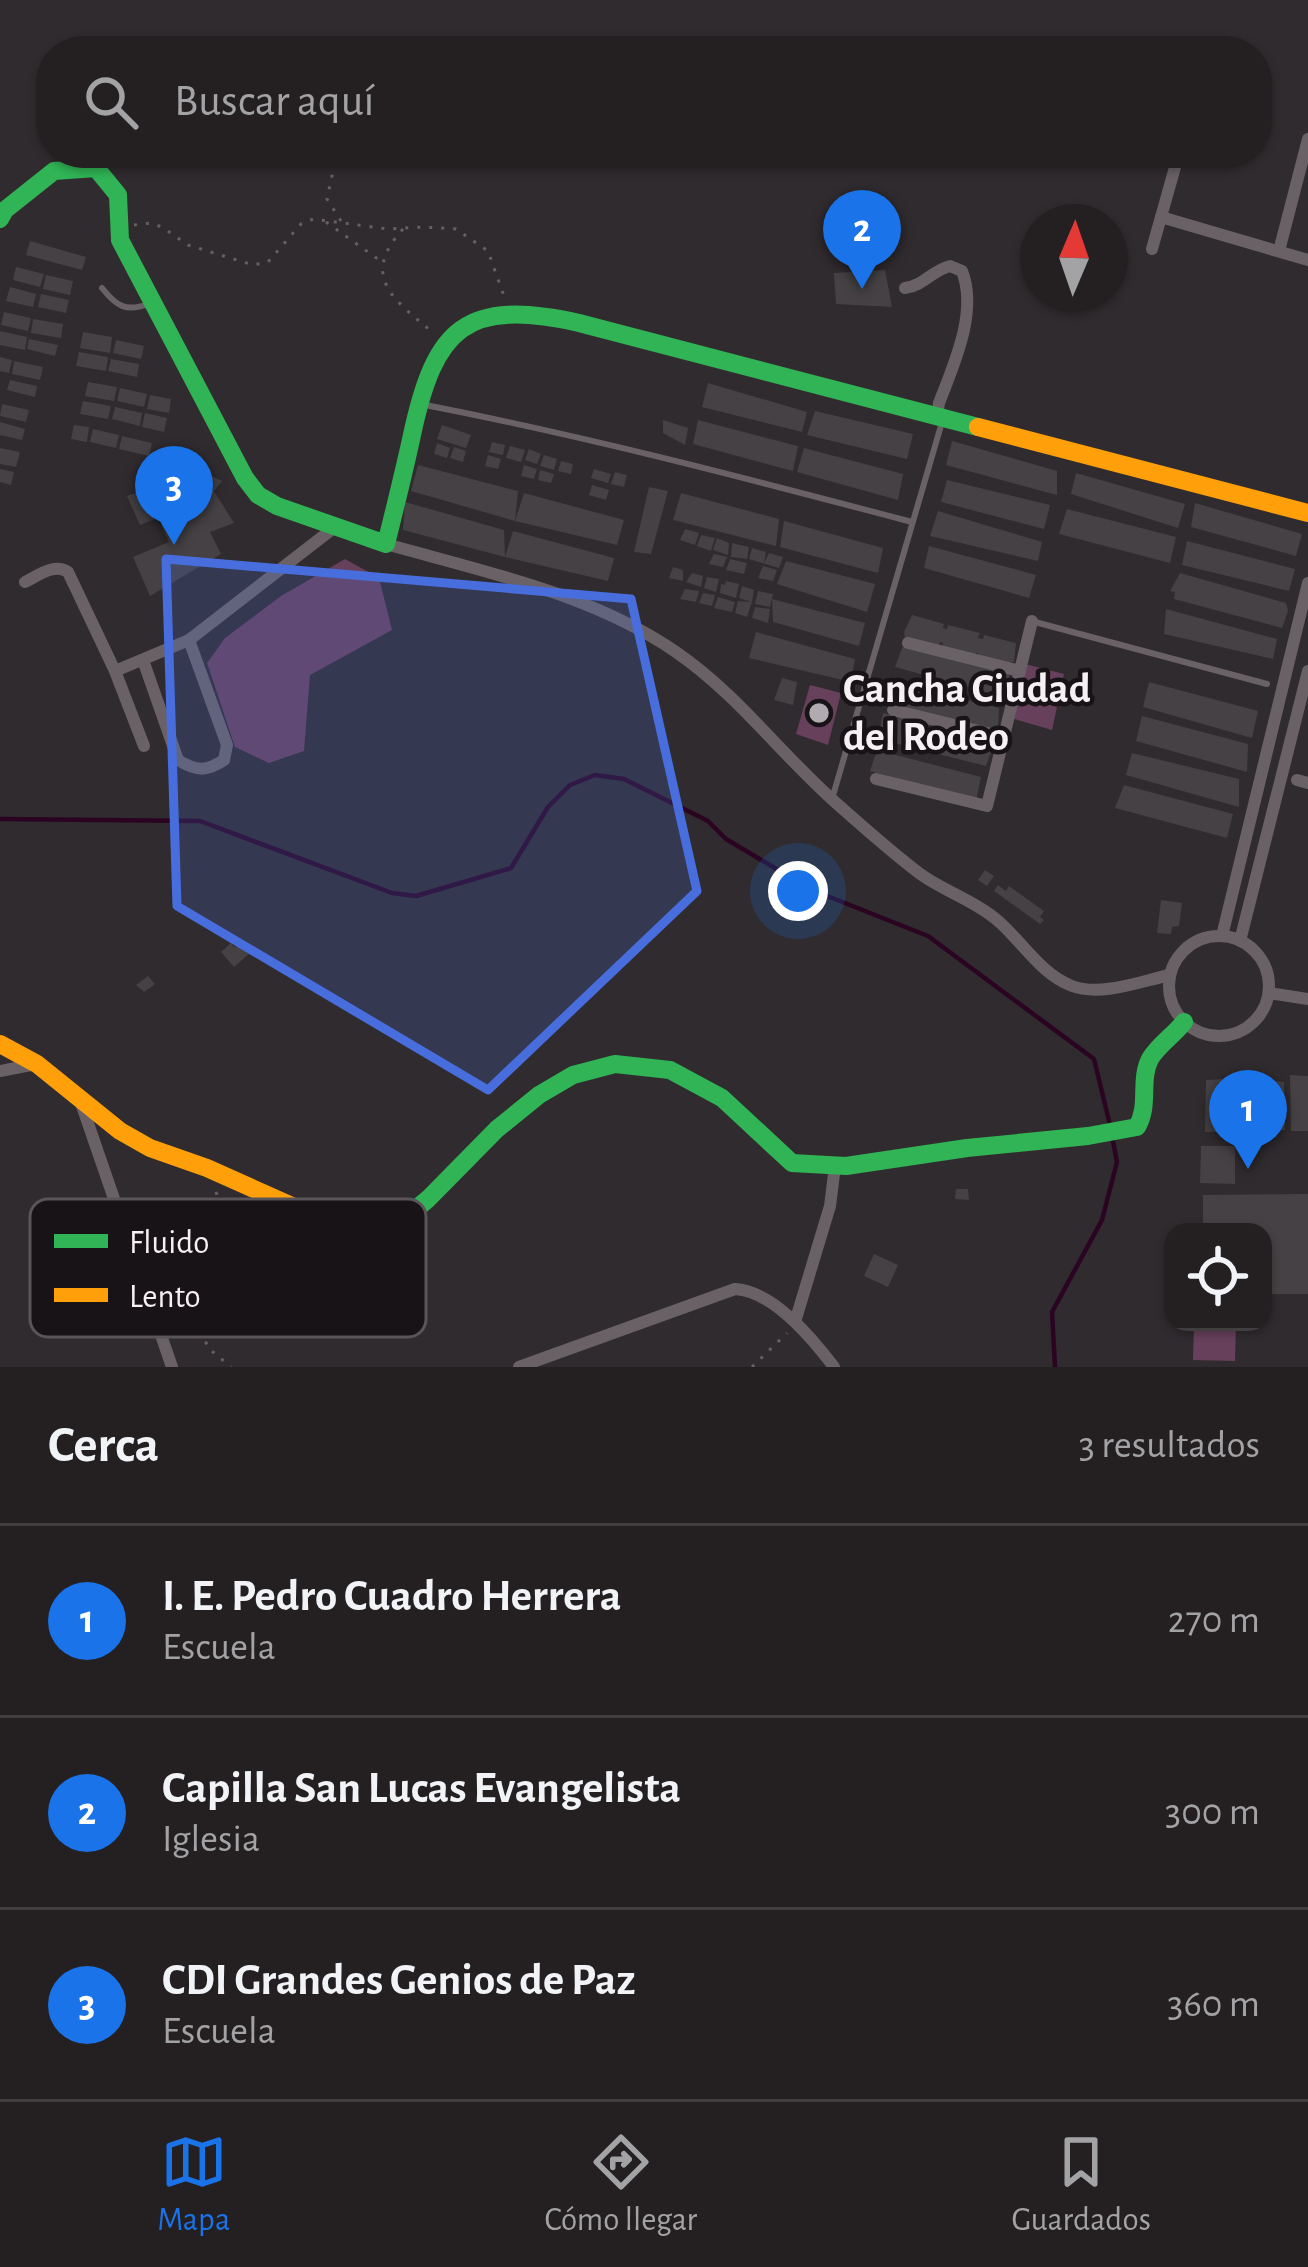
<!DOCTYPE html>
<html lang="es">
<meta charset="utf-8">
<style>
body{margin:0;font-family:"Alegreya Sans",sans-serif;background:#2c282a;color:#f1f3f6}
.controls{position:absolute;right:36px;bottom:36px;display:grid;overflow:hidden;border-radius:24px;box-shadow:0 3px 9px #0004}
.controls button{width:108px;height:108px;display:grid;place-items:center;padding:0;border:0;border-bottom:3px solid #413e40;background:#242022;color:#f1f3f6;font:60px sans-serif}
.compass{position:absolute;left:1020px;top:204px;width:108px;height:108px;border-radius:50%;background:#242022;box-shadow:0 3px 9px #0004;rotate:2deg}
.you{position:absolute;left:798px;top:891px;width:42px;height:42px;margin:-30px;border:9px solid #fff;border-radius:50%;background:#1a73e8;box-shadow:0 0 0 18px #1a73e833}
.badge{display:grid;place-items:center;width:78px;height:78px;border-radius:50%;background:#1a73e8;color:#fff;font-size:39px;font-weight:700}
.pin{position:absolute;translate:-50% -99px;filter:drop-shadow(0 3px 6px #0008)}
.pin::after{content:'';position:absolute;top:63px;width:42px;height:36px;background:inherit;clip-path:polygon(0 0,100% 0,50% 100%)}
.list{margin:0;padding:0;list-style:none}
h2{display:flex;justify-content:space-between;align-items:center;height:156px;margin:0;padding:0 48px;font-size:51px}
h2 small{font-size:39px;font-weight:400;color:#a3a3a5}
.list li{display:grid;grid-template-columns:78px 1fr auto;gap:36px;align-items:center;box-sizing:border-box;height:192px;padding:0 48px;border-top:3px solid #413e40}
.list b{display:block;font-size:45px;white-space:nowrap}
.list p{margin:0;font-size:39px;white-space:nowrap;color:#a3a3a5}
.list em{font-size:39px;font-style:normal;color:#a3a3a5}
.icon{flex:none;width:66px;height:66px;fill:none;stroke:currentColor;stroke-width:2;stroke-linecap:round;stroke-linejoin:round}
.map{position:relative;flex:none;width:1308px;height:1367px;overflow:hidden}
.search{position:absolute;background:#242022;box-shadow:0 3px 9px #0004;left:36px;right:36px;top:36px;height:132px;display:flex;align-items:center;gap:30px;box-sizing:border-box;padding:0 42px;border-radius:48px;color:#a3a3a5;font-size:45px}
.sheet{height:732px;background:#242022}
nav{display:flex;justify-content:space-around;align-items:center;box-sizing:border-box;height:168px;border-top:3px solid #413e40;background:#242022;font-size:33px;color:#a3a3a5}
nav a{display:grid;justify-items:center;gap:6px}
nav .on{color:#1a73e8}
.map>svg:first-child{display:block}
.green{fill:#67415c}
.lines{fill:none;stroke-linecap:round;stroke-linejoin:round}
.stream{stroke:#2b0422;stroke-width:4.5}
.building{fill:#454144}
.path{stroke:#666064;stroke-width:3;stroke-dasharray:3 9;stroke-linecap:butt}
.lane{stroke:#696166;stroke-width:6}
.street{stroke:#696166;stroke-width:12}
.fast{stroke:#30b455;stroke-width:18}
.slow{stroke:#ff9f0a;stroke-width:18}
.marked{fill:#486edd;fill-opacity:0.2;stroke:#486edd;stroke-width:9;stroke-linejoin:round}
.poi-dot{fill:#b1aaae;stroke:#171316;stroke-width:4.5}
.labels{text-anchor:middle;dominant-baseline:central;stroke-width:9;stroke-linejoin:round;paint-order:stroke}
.poi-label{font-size:42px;font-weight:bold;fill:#f6eff3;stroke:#171316;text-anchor:start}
.key{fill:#171316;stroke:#5a5558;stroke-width:3}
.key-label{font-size:33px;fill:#f6eff3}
</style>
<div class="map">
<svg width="1308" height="1367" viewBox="0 0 1308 1367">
<rect width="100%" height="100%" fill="#302b2e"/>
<g class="green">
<path d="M345,559l34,19 13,52 -82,45 -6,76 -35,12 -34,-16 -28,-84 18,-25 56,-42z"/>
<path d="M1025,664l39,10 -12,56 -41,-12z"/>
<path d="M810,685l31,8 -13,52 -32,-11z"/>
<path d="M1194,1322h42l-1,39 -42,-1z"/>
</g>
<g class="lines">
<g class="stream">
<path d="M0,819l200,2 192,72 24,3 95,-28 37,-61 22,-22 25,-10 29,4 84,42 18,18 86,51 116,46 166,123 16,66"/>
<path d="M1055,1367l-3,-55 50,-92 15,-58 -5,-26"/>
</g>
</g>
<g class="building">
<path d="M30,241l56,16 -4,13 -56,-15z"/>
<path d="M16,267l28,7 -4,13 -27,-7z"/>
<path d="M885,270l7,37 -56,-3 -2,-31z"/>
<path d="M46,275l27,6 -3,14 -27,-6z"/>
<path d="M10,287l26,7 -3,13 -27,-6z"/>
<path d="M41,294l28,6 -3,13 -28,-6z"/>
<path d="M4,312l27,6 -3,13 -27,-6z"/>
<path d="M33,319l30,5 -2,14 -30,-5z"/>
<path d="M0,331l27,6 -2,13 -25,-5z"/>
<path d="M83,332l29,5 -2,16 -30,-5z"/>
<path d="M29,339l29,6 -3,11 -28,-7z"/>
<path d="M116,340l28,6 -3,13 -28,-6z"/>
<path d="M79,352l29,5 -2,14 -30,-5z"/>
<path d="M0,357l12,3 -3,13 -9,-2z"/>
<path d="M111,359l28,5 -2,13 -29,-6z"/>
<path d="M14,361l29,6 -3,13 -28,-6z"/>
<path d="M10,380l27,6 -2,11 -28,-7z"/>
<path d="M88,382l29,5 -3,14 -29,-5z"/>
<path d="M708,383l99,29 -5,20 -100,-25z"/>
<path d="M120,388l27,6 -3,13 -27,-6z"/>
<path d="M150,395l21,4 -2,14 -22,-4z"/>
<path d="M83,401l28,5 -3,13 -28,-5z"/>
<path d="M2,404l27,6 -3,12 -26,-6z"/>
<path d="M115,407l27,6 -2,13 -28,-7z"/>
<path d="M815,411l98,23 -6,25 -100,-24z"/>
<path d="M145,413l22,5 -3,14 -22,-5z"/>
<path d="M663,420l25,8 -3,17 -22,-12z"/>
<path d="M698,420l100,26 -5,25 -100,-27z"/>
<path d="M0,422l25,7 -3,11 -22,-5z"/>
<path d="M74,425l15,2 -2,15 -16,-3z"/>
<path d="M442,425l29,10 -5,13 -29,-9z"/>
<path d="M93,429l26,6 -3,13 -26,-6z"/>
<path d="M122,436l30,7 -3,13 -30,-7z"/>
<path d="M952,441l105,30v24l-111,-30z"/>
<path d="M492,442l13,3 -2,10 -14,-3z"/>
<path d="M437,443l13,5 -3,10 -13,-4z"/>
<path d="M510,446l15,4 -4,12 -15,-4z"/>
<path d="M454,447l12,4 -3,11 -13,-4z"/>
<path d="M0,448l20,4 -4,15 -16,-3z"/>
<path d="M804,448l99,26 -5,26 -101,-28z"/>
<path d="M529,449l12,5 -4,10 -12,-4z"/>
<path d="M488,455l13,4 -3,10 -13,-3z"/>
<path d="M544,455l13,4 -3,11 -14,-4z"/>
<path d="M561,461l12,3 -2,10 -13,-3z"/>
<path d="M418,465l100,26 -3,30 9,-28 100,27 -7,25 -102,-24 -104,-30z"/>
<path d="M524,465l13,4 -3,10 -13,-3z"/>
<path d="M0,469l14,3 -3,13 -11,-3z"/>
<path d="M594,469l17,5 -3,9 -17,-5z"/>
<path d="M540,470l14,4 -3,9 -13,-3z"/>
<path d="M203,472l19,9 -8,10 20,32 -24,9 11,22 -71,42 -17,-39 36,-15 -8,-18 36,-17 -12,-27z"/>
<path d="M615,472l12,3 -3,12 -13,-3z"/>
<path d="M1076,473l109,31 -7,24 -107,-34z"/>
<path d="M178,478l12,27 -50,20 -13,-29z"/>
<path d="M947,480l103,25 -6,24 -103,-27z"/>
<path d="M592,485l17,5 -3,10 -17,-5z"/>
<path d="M649,487l19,4 -17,63 -17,-2z"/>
<path d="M681,493l98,26 -3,27 -103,-26z"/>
<path d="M405,502l99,28 1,27 -102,-27z"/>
<path d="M1195,503l107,31 -6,22 -105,-29z"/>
<path d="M1067,509l109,28 -6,26 -111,-29z"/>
<path d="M938,511l104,31 -4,19 -108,-25z"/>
<path d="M784,521l99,27 -5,25 -98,-26z"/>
<path d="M685,529l14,4 -4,12 -15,-5z"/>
<path d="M513,531l101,27 -6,23 -103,-24z"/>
<path d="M701,535l14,3 -4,13 -14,-5z"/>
<path d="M717,538l12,5 -1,12 -15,-5z"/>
<path d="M1187,541l108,28 -6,22 -107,-26z"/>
<path d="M732,543l17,4 -2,12 -16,-2z"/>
<path d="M929,546l107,29 -7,23 -105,-30z"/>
<path d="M752,548l14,4 -2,11 5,-10 14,4 -4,11 -30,-9z"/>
<path d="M714,554l13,3 -4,10 -14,-3z"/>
<path d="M730,559l17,4 -3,11 -18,-4z"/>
<path d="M786,561l89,23 -8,28 -90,-28z"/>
<path d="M763,566l14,4 -4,11 -15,-3z"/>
<path d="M673,567l10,3v11l-14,-3z"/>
<path d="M692,573l11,3 -2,11 -15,-5z"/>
<path d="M1180,573l106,30 2,8 -6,17 -108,-29 1,-7 -5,-1z"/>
<path d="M707,577l12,2 -3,13 -12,-4z"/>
<path d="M726,581l13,3 -3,14 -16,-5 1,-9 4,1z"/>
<path d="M742,586l12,4 -2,12 -5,15 -12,-4 3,-12 14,1 -13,-4z"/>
<path d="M685,589l14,2 -3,11 -16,-3z"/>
<path d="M758,591l15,3 -3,13 -15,-3z"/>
<path d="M703,593l12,2 -3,11 -13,-3z"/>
<path d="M718,597l17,5 -3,10 -18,-4z"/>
<path d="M772,599l93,24 -6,23 -86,-24z"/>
<path d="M755,607l15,2 -2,14 -16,-5z"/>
<path d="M1166,609l111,30 -4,20 -109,-25z"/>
<path d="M912,615l32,9 -1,4 4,1 1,-4 32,8 -2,5 5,1 1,-4 32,8 -2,19h-3l-1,4 -32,-9 1,-3 -3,-1 -2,3 -32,-9 1,-4 -3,-1 -1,5 -34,-8 -1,-7z"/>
<path d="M756,632l99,27 -4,23 -102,-24z"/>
<path d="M904,643l106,30 -6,24 -109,-30z"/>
<path d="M782,678l15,4 -4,23 -19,-5z"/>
<path d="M893,681l106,27 -1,25 -111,-29z"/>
<path d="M1149,682l109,29 -6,27 -109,-31z"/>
<path d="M883,713l111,31 -8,22 -108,-27z"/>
<path d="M1142,716l106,28 -1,28 -111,-31z"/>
<path d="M877,750l104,27 -5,24 -106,-30z"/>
<path d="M1132,753l107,26v28l-113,-32z"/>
<path d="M1124,785l109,29 -6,24 -112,-30z"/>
<path d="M985,870l9,6 -7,10 -9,-6z"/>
<path d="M998,885l8,6 3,-5 35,25 -4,6 4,3 -4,4 -46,-33z"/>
<path d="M1161,900l21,3 -3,23 -7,1 -1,7 -14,-1z"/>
<path d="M231,943l3,4 7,-2 8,9 -15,13 -13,-15z"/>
<path d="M148,976l7,8 -11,8 -8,-7z"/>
<path d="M1290,1075l18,1v55h-17z"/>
<path d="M1243,1078l41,4 1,48 -80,2 1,-52z"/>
<path d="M1201,1146h34v38l-35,-1z"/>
<path d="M956,1189h12l1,11 -14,-1z"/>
<path d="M1308,1194v100h-45v-62h-60v-37z"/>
<path d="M874,1254l24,11 -10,22 -24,-11z"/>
</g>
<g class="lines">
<g class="path">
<path d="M341,221l-14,-22 6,-28 15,-18"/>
<path d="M326,222l56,40"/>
<path d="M134,225l16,-2 12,4 26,18 65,20 15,-3 33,-38 12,-5 75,10 35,-2 33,2 32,22 17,48"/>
<path d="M403,229c-43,47 -10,70 28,102"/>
<path d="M216,1192c15,45 -4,82 -20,123l12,33 23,19"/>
<path d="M752,1367l35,-34"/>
</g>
<g class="lane">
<path d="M102,288c15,19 24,24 47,16"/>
<path d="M420,404c166,32 329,75 492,118"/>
<path d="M1035,622l232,62"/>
<path d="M832,799l110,-377"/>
</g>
<g class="street">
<path d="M1161,217l147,43"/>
<path d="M1152,249l27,-96"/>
<path d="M1279,251l29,-112"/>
<path d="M905,288c18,-2 28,-18 45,-22l12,5c16,41 -8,93 -23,132l-1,7 4,7"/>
<path d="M386,544c98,28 204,49 290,108 61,42 104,101 159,150 27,24 55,49 84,71 24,18 55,27 78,47 25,21 43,54 75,66 29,11 69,-5 98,-11"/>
<path d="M25,582c14,-7 29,-19 43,-10l47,99 74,-31 146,-113"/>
<path d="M908,643l112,28"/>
<path d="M143,660l35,100c18,11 28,12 46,0l3,-15 -38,-105"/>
<path d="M115,671l29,75"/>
<path d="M893,710l111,27"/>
<path d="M876,779l111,27 45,-185"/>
<path d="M1297,780l11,3"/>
<path d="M1222,936l86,-353"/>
<circle cx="1219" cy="986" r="50"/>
<path d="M1240,941l68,-270"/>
<path d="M1269,993l39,6"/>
<path d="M0,1071l36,-7"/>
<path d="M81,1103l91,264"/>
<path d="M795,1322l35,-116 5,-40"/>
<path d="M519,1367l216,-78c38,2 77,49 99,78"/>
</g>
<g class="fast">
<path d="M0,219l5,-9 49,-39 42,-3 22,27 2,45 125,238 13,17 19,11 109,38c9,-36 18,-72 26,-109 23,-108 54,-137 167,-112l399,104"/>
<path d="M321,1219l32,14 27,-3 18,-6 30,-25 69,-70 42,-34 34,-20 42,-11 55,6 52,28 70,65 54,3 121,-18 121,-12 49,-9c13,-22 2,-47 13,-68 8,-14 24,-24 34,-37"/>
</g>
<g class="slow">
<path d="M978,427l330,86"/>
<path d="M0,1044l37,20 83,67 30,17 57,20 114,51"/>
</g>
</g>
<path class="marked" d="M166,559l465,40 66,292 -209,199 -311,-184z"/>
<circle class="poi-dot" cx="819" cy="713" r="12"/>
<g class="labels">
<g class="poi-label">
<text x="843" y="689">Cancha Ciudad<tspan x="843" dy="48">del Rodeo</tspan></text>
</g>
</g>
<rect x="30" y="1199" width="396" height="138" rx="18" class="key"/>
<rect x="54" y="1234" width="54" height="14" fill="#30b455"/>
<rect x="54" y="1288" width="54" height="14" fill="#ff9f0a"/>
<g class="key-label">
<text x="129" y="1253">Fluido</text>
<text x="129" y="1307">Lento</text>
</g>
</svg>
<div class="controls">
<button><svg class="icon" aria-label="locate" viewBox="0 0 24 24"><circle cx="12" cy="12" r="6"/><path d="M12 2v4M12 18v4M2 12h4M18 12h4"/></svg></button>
</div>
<svg class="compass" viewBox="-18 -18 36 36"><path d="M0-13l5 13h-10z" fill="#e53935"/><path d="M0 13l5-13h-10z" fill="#a3a3a5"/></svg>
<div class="you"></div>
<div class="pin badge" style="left:1248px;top:1169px">1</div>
<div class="pin badge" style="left:862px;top:289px">2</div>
<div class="pin badge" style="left:174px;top:545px">3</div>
<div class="search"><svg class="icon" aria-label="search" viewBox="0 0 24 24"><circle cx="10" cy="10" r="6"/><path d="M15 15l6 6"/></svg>Buscar aquí</div>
</div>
<section class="sheet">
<h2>Cerca<small>3 resultados</small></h2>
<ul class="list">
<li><span class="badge">1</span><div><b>I. E. Pedro Cuadro Herrera</b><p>Escuela</p></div><em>270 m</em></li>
<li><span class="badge">2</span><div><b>Capilla San Lucas Evangelista</b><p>Iglesia</p></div><em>300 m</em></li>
<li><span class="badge">3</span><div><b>CDI Grandes Genios de Paz</b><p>Escuela</p></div><em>360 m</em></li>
</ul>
</section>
<nav>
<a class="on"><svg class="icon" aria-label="map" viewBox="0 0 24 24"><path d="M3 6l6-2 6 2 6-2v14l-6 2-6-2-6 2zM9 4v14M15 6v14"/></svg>Mapa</a>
<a><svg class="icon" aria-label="directions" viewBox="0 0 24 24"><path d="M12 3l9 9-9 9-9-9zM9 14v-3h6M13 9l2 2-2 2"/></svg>Cómo llegar</a>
<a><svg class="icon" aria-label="saved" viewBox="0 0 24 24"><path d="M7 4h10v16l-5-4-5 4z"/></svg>Guardados</a>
</nav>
